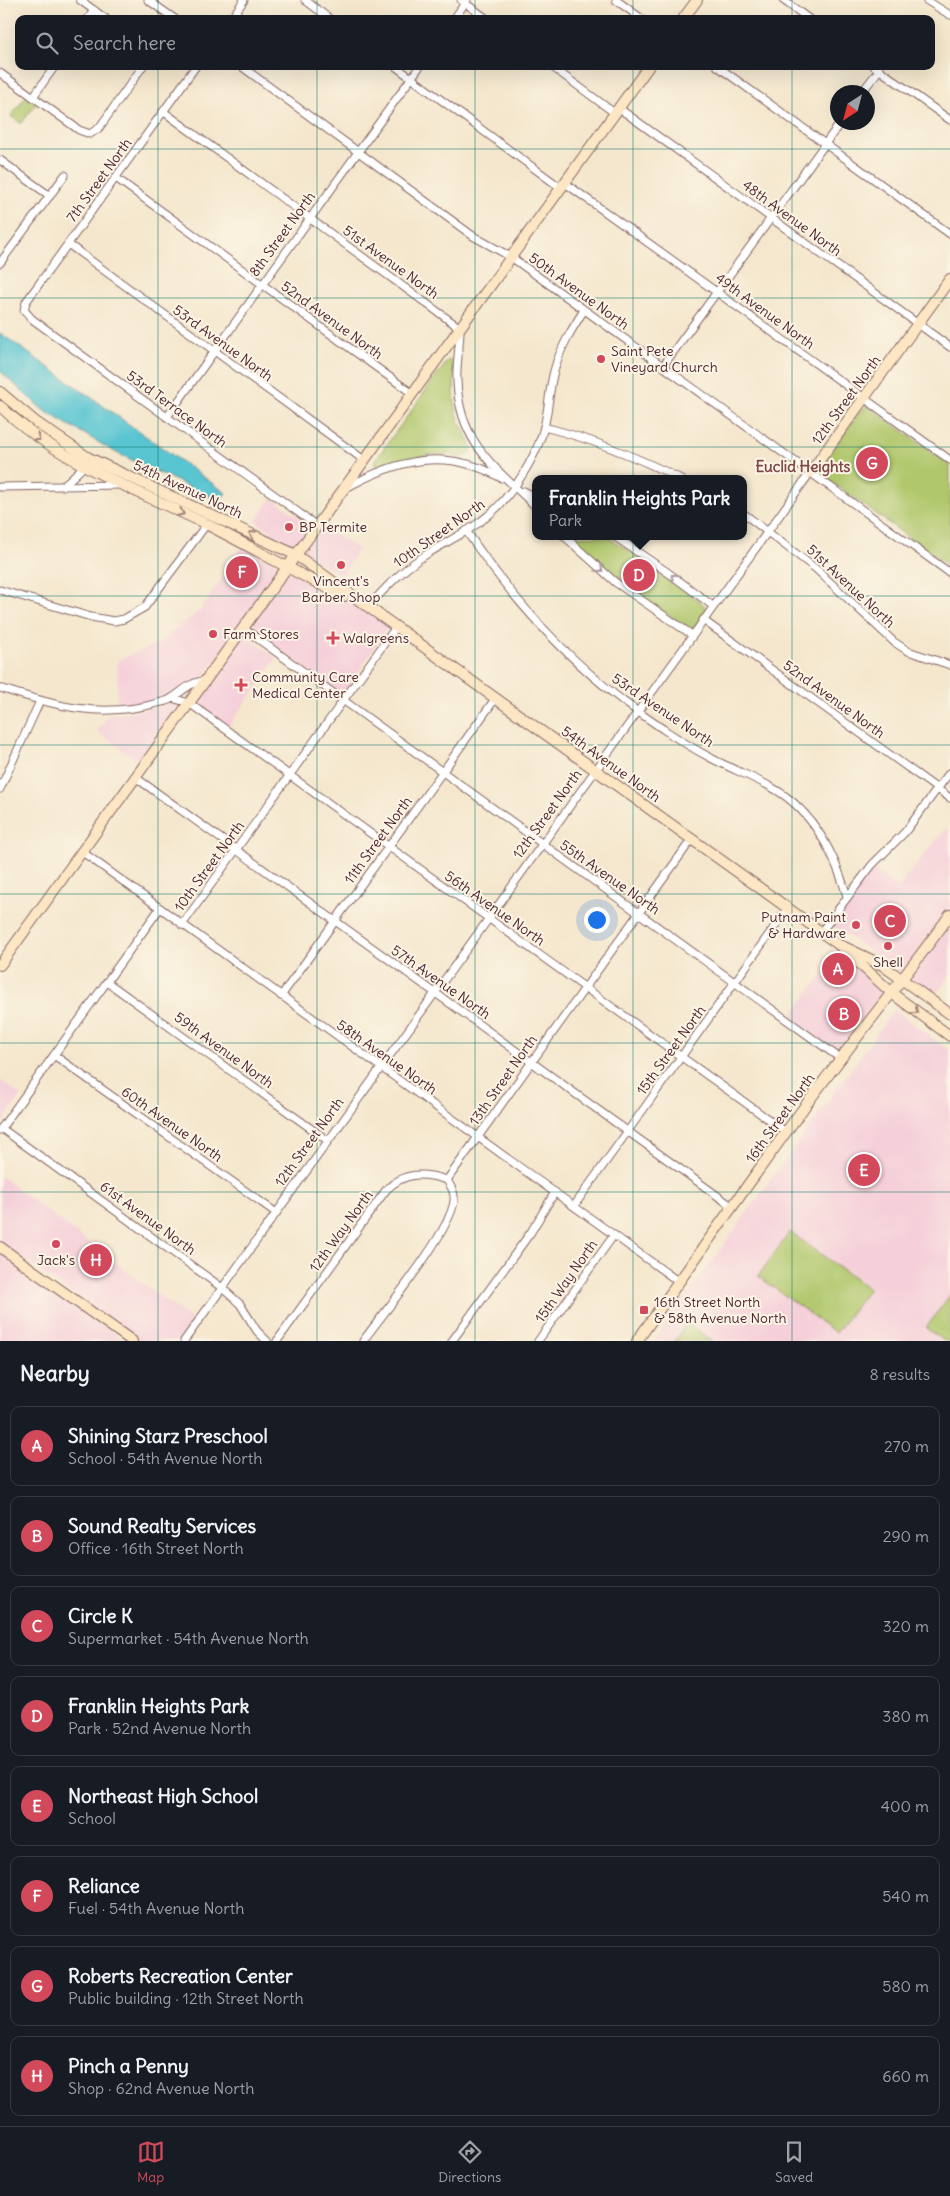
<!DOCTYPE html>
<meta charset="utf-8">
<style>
body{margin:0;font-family:Delius,sans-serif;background:#20242c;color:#f1f3f6}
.compass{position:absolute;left:830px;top:85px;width:45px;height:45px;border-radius:50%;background:#171b24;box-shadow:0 5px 20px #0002;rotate:216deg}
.you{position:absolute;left:596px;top:919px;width:18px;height:18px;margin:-12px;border:4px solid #fff;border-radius:50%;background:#1a73e8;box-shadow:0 0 0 8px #1a73e833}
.badge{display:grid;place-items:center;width:32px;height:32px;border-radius:50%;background:#d1495b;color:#fff;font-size:16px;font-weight:700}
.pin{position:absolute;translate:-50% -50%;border:2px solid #fff;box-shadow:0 1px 5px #0006}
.popup{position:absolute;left:532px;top:475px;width:215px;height:65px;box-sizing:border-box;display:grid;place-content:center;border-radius:10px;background:#171b24;filter:drop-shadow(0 1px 4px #0005);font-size:16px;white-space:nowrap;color:#9ea1a6}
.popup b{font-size:19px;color:#f1f3f6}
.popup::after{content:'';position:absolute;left:50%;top:100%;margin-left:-10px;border:10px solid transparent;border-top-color:#171b24}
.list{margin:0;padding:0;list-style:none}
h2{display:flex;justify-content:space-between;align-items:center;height:65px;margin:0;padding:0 20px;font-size:21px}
h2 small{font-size:16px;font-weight:400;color:#9ea1a6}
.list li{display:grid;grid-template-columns:32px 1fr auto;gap:15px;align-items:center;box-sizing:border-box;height:80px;margin:0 10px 10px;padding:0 10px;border:1px solid #363941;border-radius:10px}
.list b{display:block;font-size:19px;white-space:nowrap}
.list p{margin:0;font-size:16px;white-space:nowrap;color:#9ea1a6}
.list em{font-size:16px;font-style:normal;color:#9ea1a6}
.icon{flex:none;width:28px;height:28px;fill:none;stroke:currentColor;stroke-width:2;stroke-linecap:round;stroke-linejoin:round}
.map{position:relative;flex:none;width:950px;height:1341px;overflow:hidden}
.search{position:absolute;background:#171b24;box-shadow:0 5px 20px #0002;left:15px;right:15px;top:15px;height:55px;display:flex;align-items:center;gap:12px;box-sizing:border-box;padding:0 18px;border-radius:10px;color:#9ea1a6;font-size:19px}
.sheet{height:785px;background:#171b24}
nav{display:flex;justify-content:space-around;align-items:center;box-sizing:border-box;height:70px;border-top:1px solid #363941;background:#171b24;font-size:14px;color:#9ea1a6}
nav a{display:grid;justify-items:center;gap:2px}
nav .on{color:#d1495b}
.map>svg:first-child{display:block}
.built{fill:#f5cfd9}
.green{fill:#b0c76c;stroke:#7d734c}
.water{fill:#58c5d1;stroke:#51727e}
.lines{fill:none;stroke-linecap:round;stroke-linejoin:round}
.street-casing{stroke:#866564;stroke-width:9}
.secondary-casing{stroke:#866564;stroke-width:12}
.street{stroke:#fff;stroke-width:7}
.secondary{stroke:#fce6c4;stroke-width:10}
.oneway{stroke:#a38278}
.oneway2{stroke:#ae9aa0}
.grid{fill:none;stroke:#0f766e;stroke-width:1;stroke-opacity:0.55}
.poi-dot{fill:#d1495b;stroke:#fcf5e5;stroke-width:2}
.labels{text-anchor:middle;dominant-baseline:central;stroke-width:4;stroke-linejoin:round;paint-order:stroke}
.street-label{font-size:14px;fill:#4a1f2b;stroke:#fcf5e5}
.poi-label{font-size:14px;fill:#4a1f2b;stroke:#fcf5e5;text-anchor:start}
.neighbourhood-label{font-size:15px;font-weight:bold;fill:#7e4848;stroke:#fcf5e5}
</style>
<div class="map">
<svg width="950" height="1341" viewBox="0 0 950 1341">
<rect width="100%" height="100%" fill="#fcf5e5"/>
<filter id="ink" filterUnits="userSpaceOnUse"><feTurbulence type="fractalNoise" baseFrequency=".02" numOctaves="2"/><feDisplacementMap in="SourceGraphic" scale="10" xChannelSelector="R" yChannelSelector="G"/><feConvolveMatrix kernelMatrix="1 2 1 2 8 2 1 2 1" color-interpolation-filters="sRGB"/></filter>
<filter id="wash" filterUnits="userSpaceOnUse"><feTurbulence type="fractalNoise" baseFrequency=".0096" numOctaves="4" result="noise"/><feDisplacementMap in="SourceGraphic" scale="20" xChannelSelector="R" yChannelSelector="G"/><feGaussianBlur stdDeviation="1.12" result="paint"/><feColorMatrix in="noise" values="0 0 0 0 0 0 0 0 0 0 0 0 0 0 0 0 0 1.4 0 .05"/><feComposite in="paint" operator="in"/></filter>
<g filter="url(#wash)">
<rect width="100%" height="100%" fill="#f4e7cd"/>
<g class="built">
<path d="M272,498l40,29 -16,22 -40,-28z"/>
<path d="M321,525l37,24 -16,27 -40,-24z"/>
<path d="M242,547l41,20 -80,111 -9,1 -24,17 -32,8 -23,4 2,-3 1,-45 44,-18 17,-16 21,-15z"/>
<path d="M289,570l23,15 40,18 36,23 -45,70 -95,-69z"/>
<path d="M243,633l34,25 -49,69 -34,-25z"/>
<path d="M171,702l13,3 -9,6 -36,51 -42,-31 12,-16 29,-4z"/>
<path d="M946,828l4,3v78l-47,65 -72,-50 41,-55 26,18z"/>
<path d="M950,920v55l-15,21 -27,-18z"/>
<path d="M840,951l48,43 -48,60 -50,-36z"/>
<path d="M894,1010l56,41v290h-296z"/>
<path d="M0,1080l21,16 -21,29z"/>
<path d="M0,1176l193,145 -13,20h-42l-138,-98z"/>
<path d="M0,1252l125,89h-125z"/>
</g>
<g class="green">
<path d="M26,96l10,8 -15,20 -10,-8z"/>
<path d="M448,360l6,2c1,19 -2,40 5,58 3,10 15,22 12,33l-9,5 -18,-4 -17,1 -51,12 -2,-5z"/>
<path d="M868,406l82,59v102l-131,-94v-4l42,-59z"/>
<path d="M570,536h36l42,26 56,43 3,4 -13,19h-6l-57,-38z"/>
<path d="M790,1232l79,57 -33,44 -78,-57z"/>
<path d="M950,1295v46h-6l-18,-13z"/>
<path d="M687,1323l25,18h-37z"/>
</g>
<path class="water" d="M0,333l226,160 -7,8 -104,-49 -72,-42 -43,-39z"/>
</g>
<g filter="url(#ink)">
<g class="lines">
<defs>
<g id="street">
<path d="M80,0l26,19"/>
<path d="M148,0l27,19"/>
<path d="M305,0l25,19"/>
<path d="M461,0l26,19"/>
<path d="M616,0l26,19"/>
<path d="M783,0l26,19"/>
<path d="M926,0l24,15"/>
<path d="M88,19l6,-9"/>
<path d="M231,19l13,-19"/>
<path d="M454,19l13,-19"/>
<path d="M196,66l-170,236 -2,8 8,9 285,207"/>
<path d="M241,66l232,170 38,21 439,316"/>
<path d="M395,66l166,122"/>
<path d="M551,66l65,48"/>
<path d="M717,66l233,168"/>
<path d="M874,66l76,54"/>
<path d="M0,73l79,57 11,4 9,-6 44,-62"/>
<path d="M862,92l17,-22"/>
<path d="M33,97l22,-31"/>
<path d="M620,109l330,238"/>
<path d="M164,112l296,216c0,18 -4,36 -3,53 2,62 38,86 78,125"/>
<path d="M0,160l50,36"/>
<path d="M116,178l297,216"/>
<path d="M565,183l385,277"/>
<path d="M68,244l296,216"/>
<path d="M0,263l65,-88"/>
<path d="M663,366l178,-244"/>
<path d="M167,417l253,-351"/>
<path d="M544,427c48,12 93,30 137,52"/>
<path d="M64,485l16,-15 5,-9"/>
<path d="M0,487l121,-2"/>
<path d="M346,488c52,-29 101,-41 155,-10"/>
<path d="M524,491l11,6"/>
<path d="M743,513l73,56 78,73 14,9 42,14"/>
<path d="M467,532c43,64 95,122 156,169 28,20 56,40 86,56 20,11 42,19 62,30 41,22 63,65 76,109"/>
<path d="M564,536l51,46 77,53"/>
<path d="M614,536l56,38 43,32"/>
<path d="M0,590l91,27 23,4 10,-2 21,-12 61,-82"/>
<path d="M368,607c18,-20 36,-39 59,-53 27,-17 56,-29 77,-54 17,-20 34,-48 40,-73 5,-19 5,-38 10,-56 6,-23 18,-42 30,-61"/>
<path d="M703,620l247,178"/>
<path d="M243,628l598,431"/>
<path d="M0,688c55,18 100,31 158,15 4,-1 11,-2 14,-5 11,-7 19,-17 33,-17"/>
<path d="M172,698l17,5 597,429"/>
<path d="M135,777l598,430"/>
<path d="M0,789l40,-88"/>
<path d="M81,851l598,431"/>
<path d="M182,925l214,-298"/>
<path d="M821,932l51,-67 33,-33 45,-60"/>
<path d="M107,982l220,158"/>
<path d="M281,996l214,-297"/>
<path d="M54,1055l221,157"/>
<path d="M1,1128l220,159 19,17 17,27 10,10"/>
<path d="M0,1130l160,-222"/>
<path d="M574,1206l214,-298"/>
<path d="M184,1341l626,-868"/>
<path d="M277,1341l109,-151c18,-18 37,-18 61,-10"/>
<path d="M363,1341c22,-30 87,-108 91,-140 1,-9 -3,-14 -7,-21l245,-341"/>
<path d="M452,1341l79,-109 24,-40"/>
<path d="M538,1341l76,-106"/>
</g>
<g id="secondary">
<path d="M683,19l14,-19"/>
<path d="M0,392l37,31 50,34 209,98 543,390 54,49 57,42"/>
<path d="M0,406c59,56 134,83 206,118 46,23 91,50 138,72"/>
<path d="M810,473l140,-194"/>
<path d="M842,946l40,19 68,49"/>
<path d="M0,965l649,-899"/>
<path d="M0,1247l132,94"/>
<path d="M637,1341c53,-75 106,-150 160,-224 50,-69 104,-134 153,-202"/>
</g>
</defs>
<use href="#street" class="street-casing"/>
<use href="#secondary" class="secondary-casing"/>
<use href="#street" class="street"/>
<use href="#secondary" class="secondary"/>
</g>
<defs><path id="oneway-chevron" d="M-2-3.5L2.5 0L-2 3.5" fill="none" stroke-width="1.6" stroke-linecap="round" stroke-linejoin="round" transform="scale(1.25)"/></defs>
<g class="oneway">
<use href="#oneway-chevron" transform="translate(37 438) rotate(37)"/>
<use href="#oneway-chevron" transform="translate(181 513) rotate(25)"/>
<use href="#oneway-chevron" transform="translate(252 534) rotate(-154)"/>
<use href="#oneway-chevron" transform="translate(915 1011) rotate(38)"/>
</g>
<g class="oneway2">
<use href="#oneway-chevron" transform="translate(600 569) rotate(40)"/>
<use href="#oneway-chevron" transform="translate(674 577) rotate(-143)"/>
</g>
</g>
<path class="grid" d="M158,0v19M317,0v19M475,0v19M633,0v19M792,0v19M158,66v1275M317,66v1275M475,66v1275M633,66v1275M792,66v1275M0,149h950M0,298h950M0,447h950M0,596h950M0,745h950M0,894h950M0,1043h950M0,1192h950"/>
<g class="poi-dot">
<circle cx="601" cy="359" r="5"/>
<circle cx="289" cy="527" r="5"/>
<circle cx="341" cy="565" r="5"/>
<circle cx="213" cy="634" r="5"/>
<path d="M330.5 630.5h5v5h5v5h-5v5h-5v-5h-5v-5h5z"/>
<path d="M238.5 677.5h5v5h5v5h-5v5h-5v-5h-5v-5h5z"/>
<circle cx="856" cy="925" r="5"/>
<circle cx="888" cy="946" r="5"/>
<circle cx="56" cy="1244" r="5"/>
<rect x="639" y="1305" width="10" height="10" rx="2.5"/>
</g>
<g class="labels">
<g class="street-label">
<text transform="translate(99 180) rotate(-54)">7th Street North</text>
<text transform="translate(792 218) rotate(36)">48th Avenue North</text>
<text transform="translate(282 234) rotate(-54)">8th Street North</text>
<text transform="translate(391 262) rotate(36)">51st Avenue North</text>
<text transform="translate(579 291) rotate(36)">50th Avenue North</text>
<text transform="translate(765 311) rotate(36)">49th Avenue North</text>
<text transform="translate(332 320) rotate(36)">52nd Avenue North</text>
<text transform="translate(223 343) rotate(36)">53rd Avenue North</text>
<text transform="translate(846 400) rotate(-54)">12th Street North</text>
<text transform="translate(177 409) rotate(36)">53rd Terrace North</text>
<text transform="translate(188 489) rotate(25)">54th Avenue North</text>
<text transform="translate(439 533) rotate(-35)">10th Street North</text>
<text transform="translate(851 586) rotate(43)">51st Avenue North</text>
<text transform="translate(834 699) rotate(36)">52nd Avenue North</text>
<text transform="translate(663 710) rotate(34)">53rd Avenue North</text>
<text transform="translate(611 764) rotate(36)">54th Avenue North</text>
<text transform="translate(547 814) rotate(-54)">12th Street North</text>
<text transform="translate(378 840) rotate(-54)">11th Street North</text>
<text transform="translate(209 866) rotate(-54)">10th Street North</text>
<text transform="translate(610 877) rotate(35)">55th Avenue North</text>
<text transform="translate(495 908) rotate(35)">56th Avenue North</text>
<text transform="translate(441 982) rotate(35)">57th Avenue North</text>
<text transform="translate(224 1050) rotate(36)">59th Avenue North</text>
<text transform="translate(671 1050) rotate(-54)">15th Street North</text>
<text transform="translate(387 1057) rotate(35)">58th Avenue North</text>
<text transform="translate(503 1080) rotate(-55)">13th Street North</text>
<text transform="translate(780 1118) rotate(-54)">16th Street North</text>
<text transform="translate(172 1124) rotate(35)">60th Avenue North</text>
<text transform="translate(309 1142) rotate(-54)">12th Street North</text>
<text transform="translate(148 1218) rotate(36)">61st Avenue North</text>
<text transform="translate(341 1231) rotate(-54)">12th Way North</text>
<text transform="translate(566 1281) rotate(-55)">15th Way North</text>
</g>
<g class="poi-label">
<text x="611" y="351">Saint Pete<tspan x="611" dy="16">Vineyard Church</tspan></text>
<text x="299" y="527">BP Termite</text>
<text x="341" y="581" text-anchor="middle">Vincent's<tspan x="341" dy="16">Barber Shop</tspan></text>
<text x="223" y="634">Farm Stores</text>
<text x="343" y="638">Walgreens</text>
<text x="252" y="677">Community Care<tspan x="252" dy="16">Medical Center</tspan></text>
<text x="846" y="917" text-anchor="end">Putnam Paint<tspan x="846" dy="16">&amp; Hardware</tspan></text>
<text x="888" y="962" text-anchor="middle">Shell</text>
<text x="56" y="1260" text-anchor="middle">Jack's</text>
<text x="654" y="1302">16th Street North<tspan x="654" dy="16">&amp; 58th Avenue North</tspan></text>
</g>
<g class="neighbourhood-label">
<text x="803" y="466">Euclid Heights</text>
</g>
</g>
</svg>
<svg class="compass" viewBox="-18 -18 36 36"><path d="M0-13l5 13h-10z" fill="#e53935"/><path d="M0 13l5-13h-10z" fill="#9ea1a6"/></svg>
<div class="you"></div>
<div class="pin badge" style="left:838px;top:969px">A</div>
<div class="pin badge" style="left:844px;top:1014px">B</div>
<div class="pin badge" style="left:890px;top:921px">C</div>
<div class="pin badge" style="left:639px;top:575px">D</div>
<div class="popup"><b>Franklin Heights Park</b>Park</div>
<div class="pin badge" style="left:864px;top:1170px">E</div>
<div class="pin badge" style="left:242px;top:572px">F</div>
<div class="pin badge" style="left:872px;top:463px">G</div>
<div class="pin badge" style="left:96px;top:1260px">H</div>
<div class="search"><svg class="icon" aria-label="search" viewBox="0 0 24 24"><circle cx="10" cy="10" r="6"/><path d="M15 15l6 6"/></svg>Search here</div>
</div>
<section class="sheet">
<h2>Nearby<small>8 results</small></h2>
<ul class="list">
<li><span class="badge">A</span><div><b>Shining Starz Preschool</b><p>School · 54th Avenue North</p></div><em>270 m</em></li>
<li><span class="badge">B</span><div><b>Sound Realty Services</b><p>Office · 16th Street North</p></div><em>290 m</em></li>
<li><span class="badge">C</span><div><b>Circle K</b><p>Supermarket · 54th Avenue North</p></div><em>320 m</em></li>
<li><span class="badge">D</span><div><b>Franklin Heights Park</b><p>Park · 52nd Avenue North</p></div><em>380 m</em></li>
<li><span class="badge">E</span><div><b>Northeast High School</b><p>School</p></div><em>400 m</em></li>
<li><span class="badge">F</span><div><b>Reliance</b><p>Fuel · 54th Avenue North</p></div><em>540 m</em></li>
<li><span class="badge">G</span><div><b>Roberts Recreation Center</b><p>Public building · 12th Street North</p></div><em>580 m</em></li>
<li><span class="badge">H</span><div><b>Pinch a Penny</b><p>Shop · 62nd Avenue North</p></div><em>660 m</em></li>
</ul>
</section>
<nav>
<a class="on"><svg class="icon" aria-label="map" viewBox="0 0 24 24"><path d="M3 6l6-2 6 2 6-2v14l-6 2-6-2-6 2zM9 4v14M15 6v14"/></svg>Map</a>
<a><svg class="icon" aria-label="directions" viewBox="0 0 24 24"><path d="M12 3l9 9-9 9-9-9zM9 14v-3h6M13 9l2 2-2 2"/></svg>Directions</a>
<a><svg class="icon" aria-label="saved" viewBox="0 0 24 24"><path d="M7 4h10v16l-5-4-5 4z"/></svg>Saved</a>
</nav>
